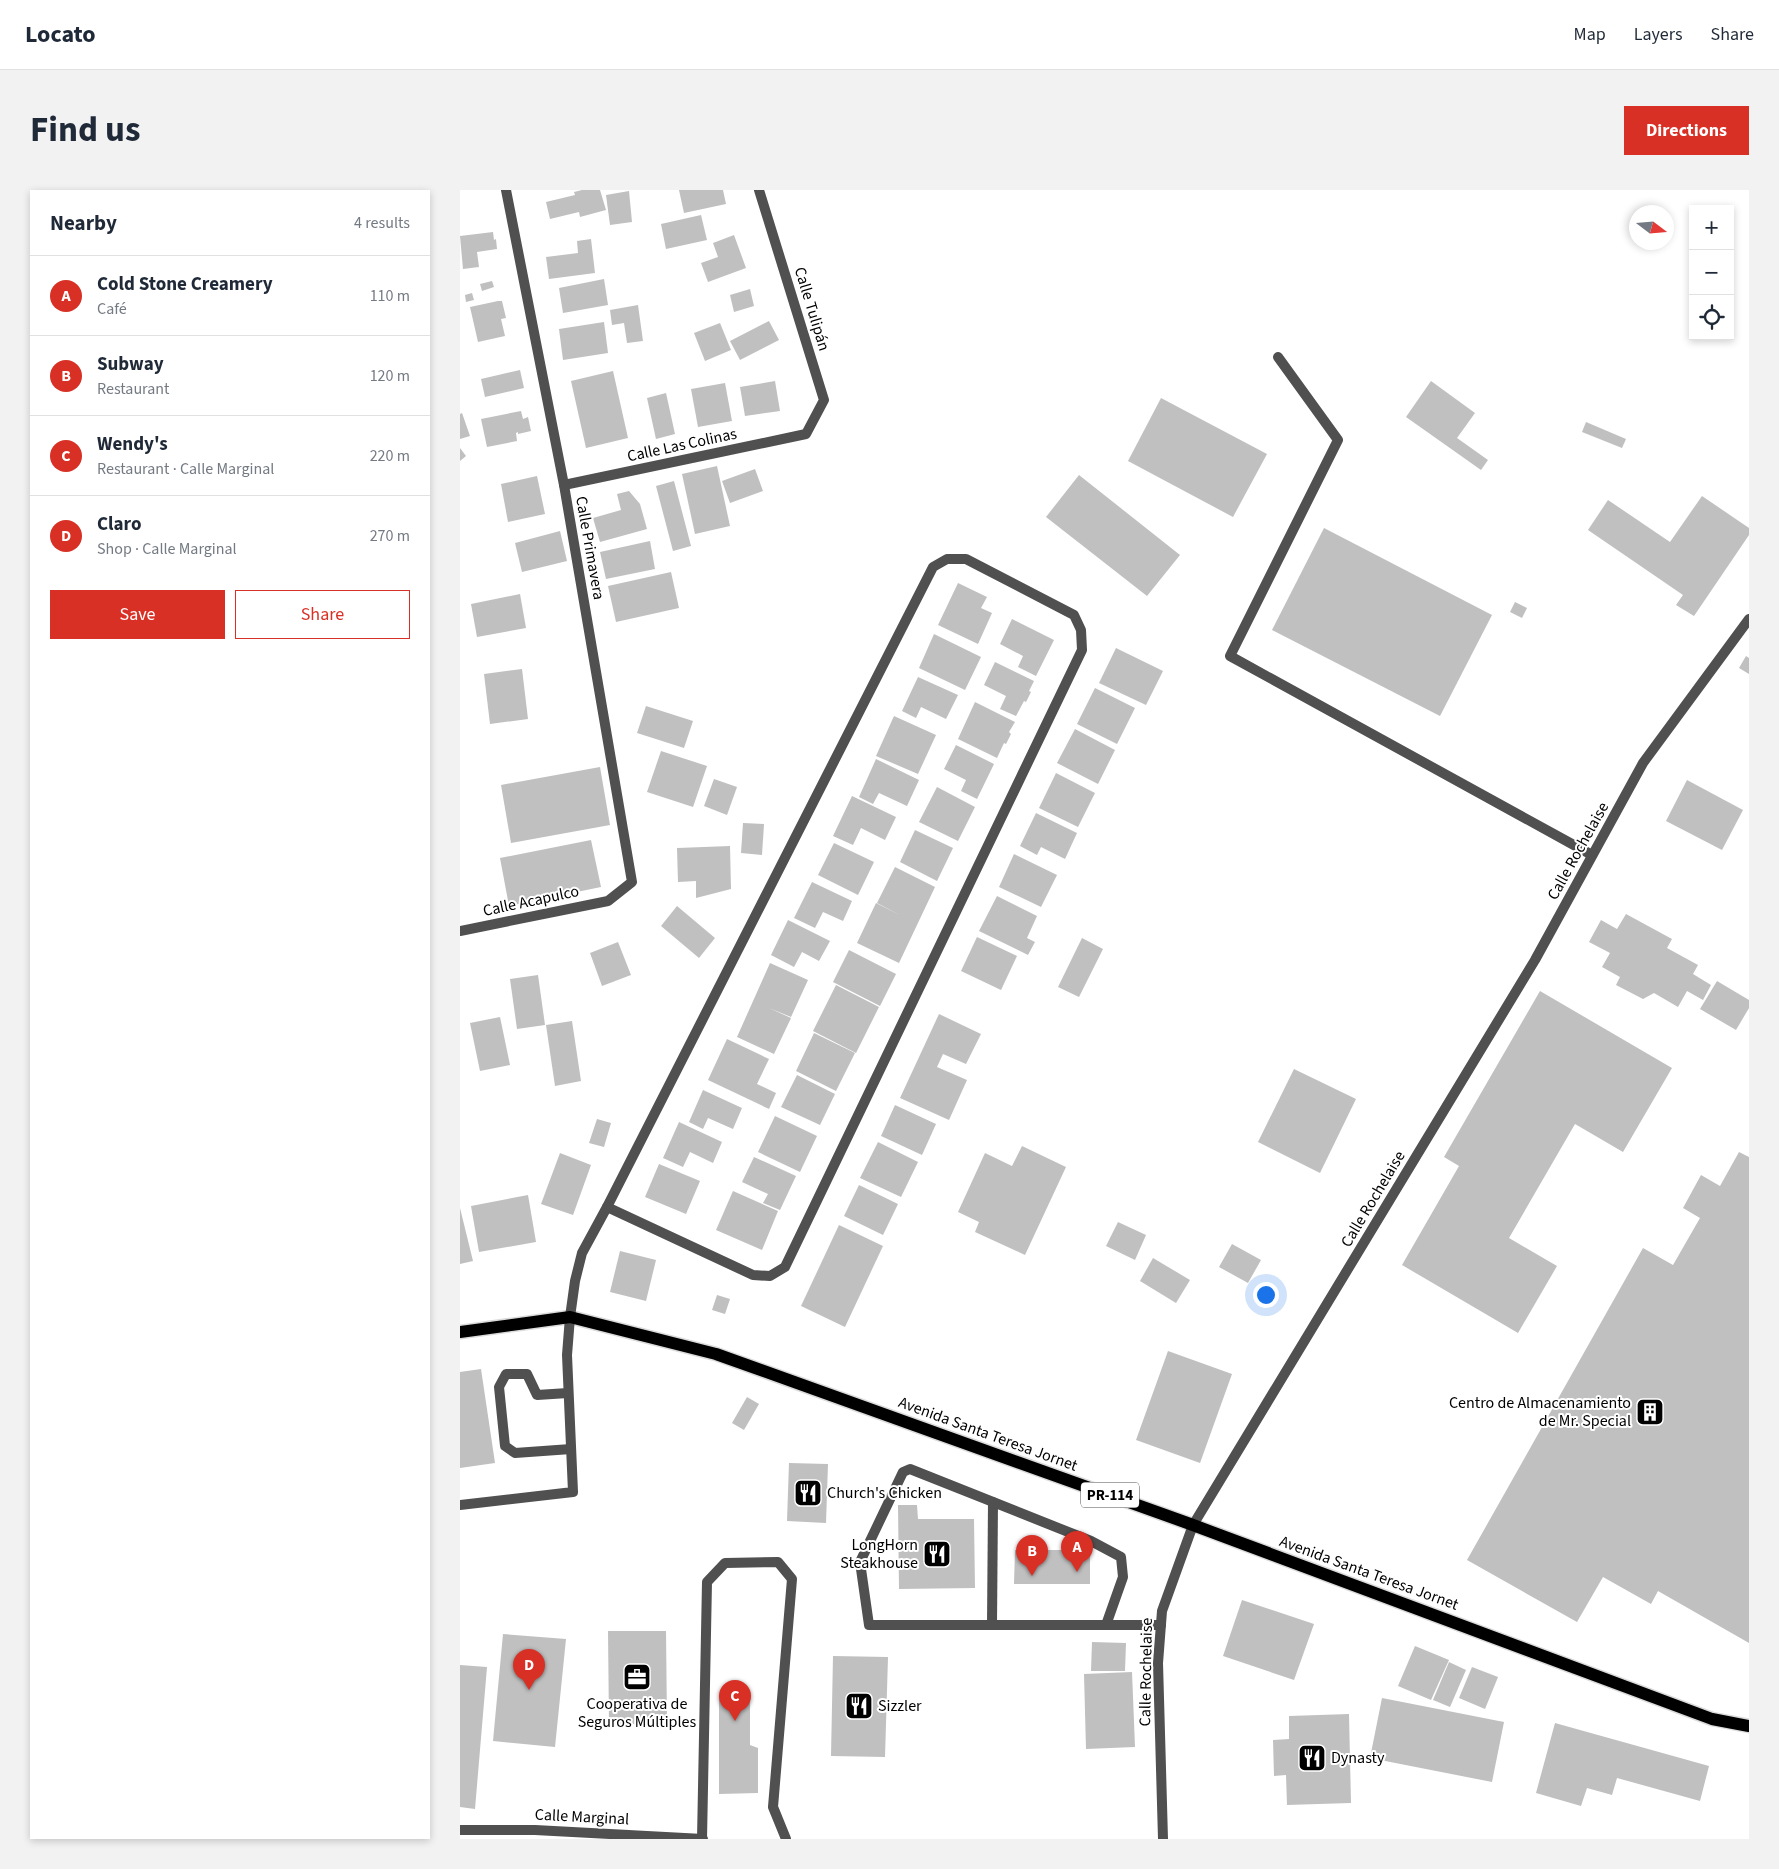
<!DOCTYPE html>
<meta charset="utf-8">
<style>
body{margin:0;font-family:"Source Sans 3",sans-serif;background:#f2f2f3;color:#1f2937}
.controls{position:absolute;right:15px;top:15px;display:grid;overflow:hidden;border-radius:0px;box-shadow:0 2px 8px #0003}
.controls button{width:45px;height:45px;display:grid;place-items:center;padding:0;border:0;border-bottom:1px solid #e0e1e3;background:#fff;color:#1f2937;font:25px sans-serif}
.compass{position:absolute;left:1169px;top:15px;width:45px;height:45px;border-radius:50%;background:#fff;box-shadow:0 2px 8px #0003;rotate:106deg}
.you{position:absolute;left:805px;top:1104px;width:18px;height:18px;margin:-12px;border:4px solid #fff;border-radius:50%;background:#1a73e8;box-shadow:0 0 0 8px #1a73e833}
.badge{display:grid;place-items:center;width:32px;height:32px;border-radius:50%;background:#d93025;color:#fff;font-size:16px;font-weight:700}
.pin{position:absolute;translate:-50% -41px;filter:drop-shadow(0 1px 2px #0008)}
.pin::after{content:'';position:absolute;top:26px;width:18px;height:15px;background:inherit;clip-path:polygon(0 0,100% 0,50% 100%)}
.list{margin:0;padding:0;list-style:none}
h2{display:flex;justify-content:space-between;align-items:center;height:65px;margin:0;padding:0 20px;font-size:21px}
h2 small{font-size:16px;font-weight:400;color:#747a83}
.list li{display:grid;grid-template-columns:32px 1fr auto;gap:15px;align-items:center;box-sizing:border-box;height:80px;padding:0 20px;border-top:1px solid #e0e1e3}
.list b{display:block;font-size:19px;white-space:nowrap}
.list p{margin:0;font-size:16px;white-space:nowrap;color:#747a83}
.list em{font-size:16px;font-style:normal;color:#747a83}
.actions{display:flex;gap:10px;padding:15px 20px}
.actions a{flex:1;padding:11px 0;border:1px solid #d93025;border-radius:0px;text-align:center;font-size:18px;color:#d93025}
.actions .main{background:#d93025;color:#fff}
.icon{flex:none;width:28px;height:28px;fill:none;stroke:currentColor;stroke-width:2;stroke-linecap:round;stroke-linejoin:round}
.map{position:relative;flex:none;width:1289px;height:1649px;overflow:hidden;border-radius:0px}
header{display:flex;align-items:center;gap:30px;box-sizing:border-box;height:70px;padding:0 25px;background:#fff;border-bottom:1px solid #e0e1e3}
header strong{font-size:24px}
nav{display:flex;gap:28px;margin-inline-start:auto;font-size:18px}
.intro{display:flex;align-items:center;justify-content:space-between;box-sizing:border-box;height:120px;padding:0 30px}
h1{margin:0;font-size:35px}
.button{padding:12px 22px;border-radius:0px;background:#d93025;color:#fff;font-size:18px;font-weight:700}
main{display:flex;gap:30px;padding:0 30px}
aside{flex:1;background:#fff;border-radius:0px;box-shadow:0 2px 8px #0003}
.map>svg:first-child{display:block}
.building{fill:#c0c0c0}
.lines{fill:none;stroke-linecap:round;stroke-linejoin:round}
.primary-casing{stroke:#dbdbdb;stroke-width:15}
.service{stroke:#505050;stroke-width:10}
.minor{stroke:#505050;stroke-width:10}
.primary{stroke:#000;stroke-width:12}
.labels{text-anchor:middle;dominant-baseline:central;stroke-width:4;stroke-linejoin:round;paint-order:stroke}
.shield{fill:#fff;stroke:#4c4c4c;stroke-width:1}
.shield-label{font-size:15px;font-weight:bold;fill:#000}
.street-label{font-size:16px;fill:#000;stroke:#fff}
.poi-label{font-size:16px;fill:#000;stroke:#fff;text-anchor:start}
</style>
<header>
<strong>Locato</strong>
<nav><a>Map</a><a>Layers</a><a>Share</a></nav>
</header>
<div class="intro"><h1>Find us</h1><a class="button">Directions</a></div>
<main>
<aside>
<h2>Nearby<small>4 results</small></h2>
<ul class="list">
<li><span class="badge">A</span><div><b>Cold Stone Creamery</b><p>Café</p></div><em>110 m</em></li>
<li><span class="badge">B</span><div><b>Subway</b><p>Restaurant</p></div><em>120 m</em></li>
<li><span class="badge">C</span><div><b>Wendy's</b><p>Restaurant · Calle Marginal</p></div><em>220 m</em></li>
<li><span class="badge">D</span><div><b>Claro</b><p>Shop · Calle Marginal</p></div><em>270 m</em></li>
</ul>
<div class="actions"><a class="main">Save</a><a>Share</a></div>
</aside>
<div class="map">
<svg width="1289" height="1649" viewBox="0 0 1289 1649">
<rect width="100%" height="100%" fill="#fff"/>
<g class="building">
<path d="M122,0h18l6,20 -26,7 -1,-5 -29,7 -4,-17 29,-7 -1,-3z"/>
<path d="M219,0h44l3,14 -42,9z"/>
<path d="M169,1l3,31 -22,3 -4,-30z"/>
<path d="M241,25l6,25 -41,9 -5,-25z"/>
<path d="M33,42l1,8 2,-1 1,10 -20,3 2,15 -16,2 -3,-33z"/>
<path d="M274,45l12,33 -38,14 -7,-19 17,-6 -5,-14z"/>
<path d="M131,49l4,34 -46,6 -3,-22 32,-4 -1,-12z"/>
<path d="M144,89l4,26 -45,8 -4,-25z"/>
<path d="M32,91l2,6 -12,4 -2,-7z"/>
<path d="M290,99l4,17 -20,6 -4,-17z"/>
<path d="M12,103l2,7 -8,2 -1,-7z"/>
<path d="M38,111h4l4,17 -5,1 4,17 -27,6 -8,-35z"/>
<path d="M178,115l5,36 -16,2 -3,-20 -12,2 -2,-15z"/>
<path d="M309,131l10,19 -39,20 -10,-19z"/>
<path d="M144,132l4,31 -45,7 -4,-31z"/>
<path d="M260,133l11,27 -26,11 -11,-28z"/>
<path d="M60,180l4,18 -39,9 -4,-18z"/>
<path d="M153,181l15,67 -42,10 -15,-67z"/>
<path d="M315,191l5,30 -35,5 -5,-29z"/>
<path d="M971,191l44,32 -18,25 31,22 -7,10 -75,-53z"/>
<path d="M265,193l7,38 -34,6 -7,-38z"/>
<path d="M206,203l9,41 -19,5 -9,-41z"/>
<path d="M701,208l106,56 -34,63 -105,-56z"/>
<path d="M61,221l2,8 5,-2 3,14 -13,3v-2l-2,1 1,8 -30,6 -6,-28z"/>
<path d="M2,223l8,23 -10,3v-25z"/>
<path d="M1126,232l40,17 -4,9 -40,-16z"/>
<path d="M0,258l6,8 -6,5z"/>
<path d="M257,276l13,60 -35,8 -13,-60z"/>
<path d="M295,279l8,22 -33,12 -8,-22z"/>
<path d="M619,285l101,80 -33,41 -101,-79z"/>
<path d="M77,286l8,38 -37,8 -7,-38z"/>
<path d="M214,291l17,65 -18,5 -17,-65z"/>
<path d="M169,301l11,13 7,25 -47,13 -7,-24 28,-8 -4,-16z"/>
<path d="M1242,306l47,32v7l-55,81 -18,-11 7,-10 -95,-65 20,-30 62,42z"/>
<path d="M864,338l168,87 -52,101 -168,-86z"/>
<path d="M100,341l7,30 -45,11 -7,-29z"/>
<path d="M190,351l5,28 -49,10 -6,-27z"/>
<path d="M211,382l8,36 -63,14 -8,-36z"/>
<path d="M498,393l29,14 -6,11 11,5 -14,31 -40,-19z"/>
<path d="M60,404l6,34 -49,9 -6,-33z"/>
<path d="M1055,412l12,6 -5,10 -12,-6z"/>
<path d="M552,429l42,21 -18,36 -18,-9 5,-11 -23,-12z"/>
<path d="M474,444l47,23 -16,33 -46,-22z"/>
<path d="M656,458l47,23 -17,34 -47,-22z"/>
<path d="M1286,466l3,2v16l-10,-6z"/>
<path d="M535,472l39,19 -5,10 2,1 -5,10 -2,-1 -8,15 -16,-7 6,-13 -22,-11z"/>
<path d="M62,479l6,50 -38,5 -6,-50z"/>
<path d="M458,487l40,18 -12,24 -25,-12 -5,11 -14,-7z"/>
<path d="M635,498l40,20 -18,36 -40,-20z"/>
<path d="M515,512l40,20 -6,10 2,2 -5,10 -2,-1 -7,15 -39,-19z"/>
<path d="M186,516l47,15 -9,27 -47,-15z"/>
<path d="M434,526l42,19 -18,39 -42,-18z"/>
<path d="M615,539l40,21 -17,34 -41,-21z"/>
<path d="M496,555l38,19 -17,35 -16,-8 5,-11 -22,-11z"/>
<path d="M201,561l46,15 -14,41 -46,-15z"/>
<path d="M416,569l43,21 -12,26 -28,-13 -6,11 -14,-7z"/>
<path d="M140,577l10,58 -99,18 -10,-58z"/>
<path d="M596,583l39,20 -17,34 -39,-19z"/>
<path d="M254,589l23,8 -10,28 -23,-9z"/>
<path d="M1227,590l56,30 -21,40 -56,-29z"/>
<path d="M477,597l38,20 -17,34 -39,-19z"/>
<path d="M392,606l44,21 -11,23 -24,-12 -8,17 -20,-9z"/>
<path d="M576,623l41,20 -12,26 -24,-12 -4,8 -17,-9z"/>
<path d="M283,633l21,1 -2,31 -21,-2z"/>
<path d="M455,640l38,18 -16,33 -37,-19z"/>
<path d="M131,650l10,47 -92,19 -9,-48z"/>
<path d="M374,653l40,19 -16,33 -40,-20z"/>
<path d="M270,656l1,43 -35,9v-17l-18,1 -1,-34z"/>
<path d="M554,664l43,21 -16,32 -42,-20z"/>
<path d="M435,677l40,20 -36,76 -42,-20 19,-40 24,12 -23,-12z"/>
<path d="M352,692l40,19 -9,20 -20,-9 -8,16 -21,-10z"/>
<path d="M537,706l40,20 -10,22 8,4 -7,13 -49,-24z"/>
<path d="M217,716l38,32 -16,20 -38,-32z"/>
<path d="M1166,724l46,25 -5,9 31,17 -5,9 18,11 -8,15 -16,-9 -9,16 -24,-14 -11,6 -27,-14 4,-8 -18,-10 8,-14 -21,-11 12,-22 16,9z"/>
<path d="M328,730l42,21 -11,20 -17,-9 -8,15 -23,-12z"/>
<path d="M517,747l40,19 -16,34 -40,-19z"/>
<path d="M622,748l21,11 -24,48 -21,-10z"/>
<path d="M158,752l13,33 -29,11 -12,-33z"/>
<path d="M389,760l47,24 -16,32 -47,-24z"/>
<path d="M310,773l38,17 -17,37 -22,-9 22,10 -17,36 -37,-17z"/>
<path d="M78,785l7,50 -28,4 -7,-50z"/>
<path d="M1257,791l32,19v8l-13,22 -36,-21z"/>
<path d="M376,795l43,22 -23,46 -43,-22z"/>
<path d="M1080,801l132,77 -49,84 -48,-28 -66,114 48,28 -39,67 -116,-68 57,-99 -15,-9z"/>
<path d="M479,824l42,20 -15,30 -23,-10 -6,13 30,13 -18,40 -49,-22z"/>
<path d="M40,827l10,48 -30,6 -10,-48z"/>
<path d="M112,831l9,60 -26,5 -9,-61z"/>
<path d="M354,843l41,20 -19,38 -40,-20z"/>
<path d="M267,849l42,20 -12,25 19,9 -7,16 -61,-29z"/>
<path d="M834,879l62,30 -36,74 -62,-31z"/>
<path d="M337,885l38,19 -15,31 -39,-18z"/>
<path d="M243,900l39,18 -9,21 -25,-11 -5,11 -14,-7z"/>
<path d="M435,915l41,19 -14,31 -41,-19z"/>
<path d="M315,926l42,20 -17,36 -42,-20z"/>
<path d="M137,929l14,4 -7,24 -15,-4z"/>
<path d="M219,932l43,20 -9,21 -23,-11 -7,15 -20,-9z"/>
<path d="M418,952l40,20 -17,35 -41,-19z"/>
<path d="M562,956l44,21 -41,88 -50,-23 4,-10 -21,-10 27,-59 27,13z"/>
<path d="M1279,962l10,5v486l-91,-52 -7,13 -48,-27 -26,45 -110,-62 176,-312 30,17 27,-47 -17,-10 18,-33 19,11z"/>
<path d="M100,963l31,12 -18,50 -32,-11z"/>
<path d="M294,967l42,19 -16,34 -17,-7 5,-9 -26,-12z"/>
<path d="M199,974l41,17 -14,33 -41,-17z"/>
<path d="M399,995l39,19 -15,31 -39,-19z"/>
<path d="M273,1001l45,20 -16,39 -46,-20z"/>
<path d="M68,1005l8,47 -57,10 -8,-46z"/>
<path d="M0,1018l13,53 -13,3z"/>
<path d="M658,1032l28,13 -11,25 -29,-14z"/>
<path d="M379,1035l44,21 -38,81 -44,-21z"/>
<path d="M772,1054l29,16 -13,23 -29,-16z"/>
<path d="M160,1061l36,9 -10,41 -36,-9z"/>
<path d="M693,1068l37,22 -14,23 -36,-22z"/>
<path d="M257,1105l13,4 -5,15 -13,-4z"/>
<path d="M708,1161l64,23 -32,89 -64,-23z"/>
<path d="M21,1179l14,94 -35,5v-96z"/>
<path d="M287,1207l12,7 -15,26 -12,-7z"/>
<path d="M329,1273l39,1 -2,59 -39,-2z"/>
<path d="M438,1315h19l1,14h56l1,69 -76,1z"/>
<path d="M555,1360h75v34h-76z"/>
<path d="M782,1410l72,24 -20,56 -71,-24z"/>
<path d="M148,1441h58l1,93h-58z"/>
<path d="M43,1444l63,5 -11,108 -62,-6z"/>
<path d="M632,1452l34,1 -1,28h-34z"/>
<path d="M955,1456l34,14 -18,40 -33,-14z"/>
<path d="M373,1466l55,1 -3,100 -54,-1z"/>
<path d="M989,1472l17,8 -16,37 -17,-7z"/>
<path d="M0,1475l27,2 -12,142 -15,-2z"/>
<path d="M1012,1477l26,10 -13,32 -26,-11z"/>
<path d="M672,1482l3,75 -49,2 -2,-75z"/>
<path d="M259,1505l31,1v49l8,3v45l-39,1z"/>
<path d="M922,1508l122,24 -12,60 -122,-24z"/>
<path d="M889,1524l2,89 -64,2 -1,-30 -12,1 -1,-36 16,-1v-23z"/>
<path d="M1095,1533l154,43 -9,35 -83,-23 -5,17 -25,-7 -6,18 -45,-13z"/>
</g>
<g class="lines">
<defs>
<path id="primary" d="M0,1142l110,-15 146,37 477,171 519,194 37,7"/>
</defs>
<use href="#primary" class="primary-casing"/>
<g class="service">
<path d="M108,1203l-31,2 -10,-21h-21l-7,13 6,59 10,7 56,-4"/>
<path d="M0,1315l113,-13 -6,-137 3,-38"/>
<path d="M532,1435l1,-123"/>
<path d="M646,1435l17,-48 -2,-20 -30,-16 -181,-72 -7,3 -43,90 9,63h292"/>
<path d="M242,1649l5,-257 18,-19 53,-1 14,17 -19,228 13,32"/>
</g>
<g class="minor">
<path d="M818,167l60,83 -108,216 362,199"/>
<path d="M104,295l242,-51 18,-34 -65,-210"/>
<path d="M487,369h19l108,56 7,15 1,20 -297,617 -15,9 -17,-1 -146,-68 326,-640z"/>
<path d="M0,741l148,-30 24,-19 -68,-397 -58,-295"/>
<path d="M110,1127l5,-36 7,-28 25,-46"/>
<path d="M0,1640h75l168,9"/>
<path d="M703,1649l-5,-176 4,-52 31,-86 342,-565 108,-197 106,-144"/>
</g>
<use href="#primary" class="primary"/>
</g>
<defs>
<symbol id="building-square" viewBox="-11 -11 22 22"><rect x="-9" y="-9" width="18" height="18" rx="4" fill="#000" stroke="#fff"/><path d="M-4-6H4V6H1V3H-1V6H-4ZM-2.5-4.3h1.7v1.8h-1.7ZM.8-4.3h1.7v1.8H.8ZM-2.5-1h1.7V.8h-1.7ZM.8-1h1.7V.8H.8Z" fill="#fff"/></symbol>
<symbol id="restaurant-square" viewBox="-11 -11 22 22"><rect x="-9" y="-9" width="18" height="18" rx="4" fill="#000" stroke="#fff"/><path d="M-5-6h1v4h1v-4h1v4h1v-4h1v5L-1.5 .5V6h-2V.5L-5-1ZM5-6V6H3V1.5H1.5Q1.5-4 5-6Z" fill="#fff"/></symbol>
<symbol id="office-square" viewBox="-11 -11 22 22"><rect x="-9" y="-9" width="18" height="18" rx="4" fill="#000" stroke="#fff"/><path d="M-6-3h4V-5.5h4V-3h4V5H-6ZM-1-4.5V-3h2v-1.5ZM-6 0V1H6V0Z" fill="#fff"/></symbol>
</defs>
<g fill-rule="evenodd">
<use href="#building-square" x="1174" y="1206" width="32" height="32"/>
<use href="#restaurant-square" x="332" y="1287" width="32" height="32"/>
<use href="#restaurant-square" x="461" y="1348" width="32" height="32"/>
<use href="#office-square" x="161" y="1471" width="32" height="32"/>
<use href="#restaurant-square" x="383" y="1500" width="32" height="32"/>
<use href="#restaurant-square" x="836" y="1552" width="32" height="32"/>
</g>
<g class="labels">
<rect class="shield" x="621" y="1292.5" width="58" height="25" rx="4"/>
<g class="shield-label">
<text x="650" y="1305">PR-114</text>
</g>
<g class="street-label">
<text transform="translate(352 119) rotate(73)">Calle Tulipán</text>
<text transform="translate(222 255) rotate(-12)">Calle Las Colinas</text>
<text transform="translate(130 358) rotate(80)">Calle Primavera</text>
<text transform="translate(1118 661) rotate(-61)">Calle Rochelaise</text>
<text transform="translate(71 711) rotate(-12)">Calle Acapulco</text>
<text transform="translate(913 1009) rotate(-59)">Calle Rochelaise</text>
<text transform="translate(528 1244) rotate(20)">Avenida Santa Teresa Jornet</text>
<text transform="translate(909 1383) rotate(20)">Avenida Santa Teresa Jornet</text>
<text transform="translate(686 1482) rotate(-89)">Calle Rochelaise</text>
<text transform="translate(122 1627) rotate(3)">Calle Marginal</text>
</g>
<g class="poi-label">
<text x="1171" y="1213" text-anchor="end">Centro de Almacenamiento<tspan x="1171" dy="18">de Mr. Special</tspan></text>
<text x="367" y="1303">Church's Chicken</text>
<text x="458" y="1355" text-anchor="end">LongHorn<tspan x="458" dy="18">Steakhouse</tspan></text>
<text x="177" y="1514" text-anchor="middle">Cooperativa de<tspan x="177" dy="18">Seguros Múltiples</tspan></text>
<text x="418" y="1516">Sizzler</text>
<text x="871" y="1568">Dynasty</text>
</g>
</g>
</svg>
<div class="controls">
<button>+</button>
<button>−</button>
<button><svg class="icon" aria-label="locate" viewBox="0 0 24 24"><circle cx="12" cy="12" r="6"/><path d="M12 2v4M12 18v4M2 12h4M18 12h4"/></svg></button>
</div>
<svg class="compass" viewBox="-18 -18 36 36"><path d="M0-13l5 13h-10z" fill="#e53935"/><path d="M0 13l5-13h-10z" fill="#747a83"/></svg>
<div class="you"></div>
<div class="pin badge" style="left:617px;top:1382px">A</div>
<div class="pin badge" style="left:572px;top:1386px">B</div>
<div class="pin badge" style="left:275px;top:1531px">C</div>
<div class="pin badge" style="left:69px;top:1500px">D</div>
</div>
</main>
